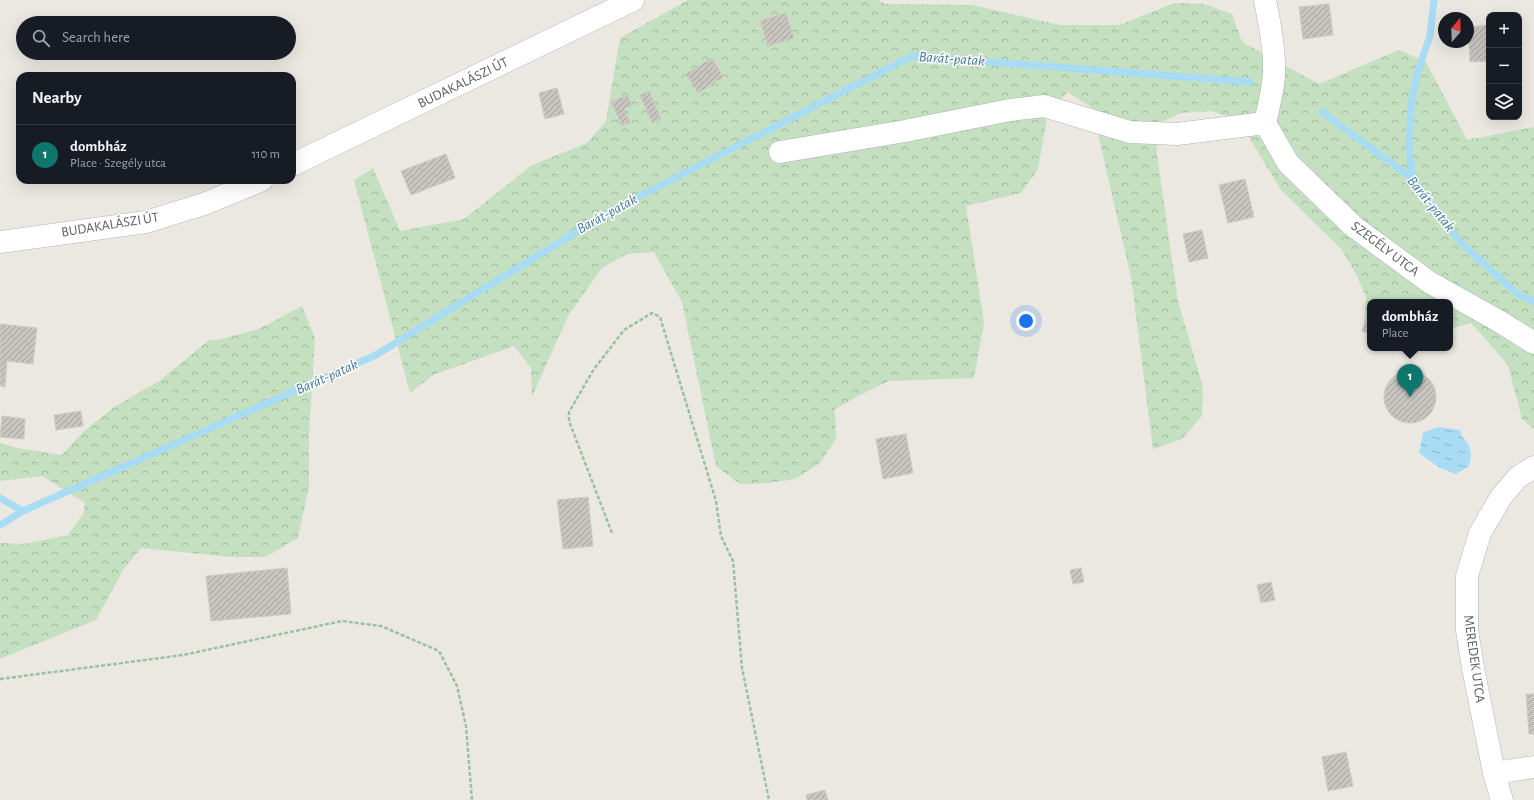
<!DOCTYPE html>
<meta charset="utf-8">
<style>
body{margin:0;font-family:"Alegreya Sans",sans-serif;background:#242831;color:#f1f3f6}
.controls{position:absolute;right:12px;top:12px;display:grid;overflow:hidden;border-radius:8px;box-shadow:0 4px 16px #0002}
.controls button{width:36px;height:36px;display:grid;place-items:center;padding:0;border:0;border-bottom:1px solid #363941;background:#171b24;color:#f1f3f6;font:20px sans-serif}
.compass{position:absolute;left:1438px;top:12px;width:36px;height:36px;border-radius:50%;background:#171b24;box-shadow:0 4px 16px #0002;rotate:19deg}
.you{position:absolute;left:1026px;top:321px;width:14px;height:14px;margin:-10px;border:3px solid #fff;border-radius:50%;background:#1a73e8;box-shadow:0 0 0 6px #1a73e833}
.badge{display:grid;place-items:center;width:26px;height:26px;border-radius:50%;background:#0f766e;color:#fff;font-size:13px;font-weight:700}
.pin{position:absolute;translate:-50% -33px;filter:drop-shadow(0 1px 2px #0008)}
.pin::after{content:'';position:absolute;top:21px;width:14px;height:12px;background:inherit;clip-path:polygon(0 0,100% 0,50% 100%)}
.popup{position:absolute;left:1367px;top:299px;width:86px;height:52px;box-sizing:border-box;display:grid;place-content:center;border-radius:8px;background:#171b24;filter:drop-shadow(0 1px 3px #0005);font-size:13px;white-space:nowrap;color:#9ea1a6}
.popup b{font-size:15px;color:#f1f3f6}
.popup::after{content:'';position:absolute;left:50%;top:100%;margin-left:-8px;border:8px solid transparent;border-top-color:#171b24}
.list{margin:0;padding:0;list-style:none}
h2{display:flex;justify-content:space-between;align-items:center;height:52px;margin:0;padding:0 16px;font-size:17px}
h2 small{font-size:13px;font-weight:400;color:#9ea1a6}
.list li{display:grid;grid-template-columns:26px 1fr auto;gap:12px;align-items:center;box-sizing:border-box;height:60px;padding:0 16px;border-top:1px solid #363941}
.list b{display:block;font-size:15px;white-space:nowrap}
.list p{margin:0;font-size:13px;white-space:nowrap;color:#9ea1a6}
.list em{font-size:13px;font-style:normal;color:#9ea1a6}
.icon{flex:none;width:22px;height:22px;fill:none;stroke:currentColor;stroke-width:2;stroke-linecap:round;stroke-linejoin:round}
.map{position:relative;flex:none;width:1534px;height:800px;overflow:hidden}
.search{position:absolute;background:#171b24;box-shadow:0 4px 16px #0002;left:16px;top:16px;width:280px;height:44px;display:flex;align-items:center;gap:10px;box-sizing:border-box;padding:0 14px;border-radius:22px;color:#9ea1a6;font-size:15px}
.panel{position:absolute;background:#171b24;box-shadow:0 4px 16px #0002;left:16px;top:72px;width:280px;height:112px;border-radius:12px}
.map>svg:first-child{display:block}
.forest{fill:url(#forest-crowns)}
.water{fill:url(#water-ripples)}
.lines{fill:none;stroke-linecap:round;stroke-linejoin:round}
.stream{stroke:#a8dcf5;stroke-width:7}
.building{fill:url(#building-hatch);stroke:#cfc9c1}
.minor-casing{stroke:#b2b4b8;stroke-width:23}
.secondary-casing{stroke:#b1b5b8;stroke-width:23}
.path{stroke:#9ac1a1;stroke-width:2.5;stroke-dasharray:4 2;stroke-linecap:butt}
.minor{stroke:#fff;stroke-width:22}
.secondary{stroke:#fff;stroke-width:22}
.labels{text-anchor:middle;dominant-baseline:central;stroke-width:3;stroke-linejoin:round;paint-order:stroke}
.street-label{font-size:14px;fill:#5a5e61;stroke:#fff}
.water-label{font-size:15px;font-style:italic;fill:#45799c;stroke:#fff}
</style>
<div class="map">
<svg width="1534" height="800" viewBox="0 0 1534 800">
<defs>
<pattern id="forest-crowns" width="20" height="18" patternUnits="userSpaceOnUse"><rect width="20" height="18" fill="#c4e0c0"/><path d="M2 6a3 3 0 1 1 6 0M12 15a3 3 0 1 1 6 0" fill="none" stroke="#a2b99f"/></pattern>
<pattern id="water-ripples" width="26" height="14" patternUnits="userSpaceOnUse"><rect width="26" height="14" fill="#a8dcf5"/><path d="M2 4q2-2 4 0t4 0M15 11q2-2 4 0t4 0" fill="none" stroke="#8cb6ca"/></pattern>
<pattern id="building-hatch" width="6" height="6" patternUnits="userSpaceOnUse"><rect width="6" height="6" fill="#c8c5c0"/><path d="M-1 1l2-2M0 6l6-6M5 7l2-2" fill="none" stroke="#a5a39f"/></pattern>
</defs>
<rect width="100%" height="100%" fill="#ebe8e1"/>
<g class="forest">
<path d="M688,0h189l9,4 87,1 86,20h61l54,-22 30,1 28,10 10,28 77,42 80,-34 27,12 41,78 67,-13v302l-12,-10 -14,-54 -37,-42 -21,6v-27h-80v29l-6,-5 2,-29 -11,-25 -14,-23 -60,-59 -43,-71 -28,-8 -29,2 -26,12 2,29 21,147 25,86 -1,29 -20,23 -29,10 -22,-172 -39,-169 -24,-16 -20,20 -10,57 -17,24 -55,13 18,116 -10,56 -85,3 -27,13 -27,15 1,30 -16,24 -25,16 -27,4 -28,1 -24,-18 -34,-164 -28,-50 -27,2 -25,14 -34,48 -36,81 -1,-29 -17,-22 -81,29 -23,18 -56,-213 19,-12 27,63 64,-12 68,-54 55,-22 19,-22 14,-83z"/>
<path d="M302,306l13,32 -6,96v52l-11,52 -33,19h-34l-90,-9 -18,22 -27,50 -96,39v-116l24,1 44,-9 15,-21 2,-11 -43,-27 -42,5v-38l17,5 45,7 21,-23 31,-25 45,-26 50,-41h8l42,-11z"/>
</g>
<path class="water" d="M1437,427l23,3c2,9 4,8 8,14 4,7 3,15 1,22l-13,8 -16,-6 -21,-15 4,-20z"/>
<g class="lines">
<g class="stream">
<path d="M1322,112l91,67 47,63 56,51 18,9"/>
<path d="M1413,179l-4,-29 2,-46 7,-33 12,-35 4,-36"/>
<path d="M0,498l23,13"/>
<path d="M0,525l23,-14 353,-156 231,-142 305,-157 338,26"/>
</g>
</g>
<g class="building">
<path d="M1329,4l4,31 -30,4 -4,-32z"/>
<path d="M786,13l8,25 -26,8 -8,-25z"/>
<path d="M1489,25v36l-19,1 -2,-35z"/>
<path d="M712,58l11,19 -25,16 -12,-19z"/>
<path d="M557,88l7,26 -19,5 -6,-26z"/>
<path d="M649,91l12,28 -9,3 -12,-27z"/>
<path d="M627,95l5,10 -8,4 6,13 -8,4 -11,-24z"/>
<path d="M446,154l9,24 -44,17 -10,-24z"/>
<path d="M1245,179l9,38 -26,6 -9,-38z"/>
<path d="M1202,230l6,28 -19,4 -6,-28z"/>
<path d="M1370,309v25l-8,-3z"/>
<path d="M0,324l37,4 -4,36 -26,-3 -2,26 -5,-1z"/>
<circle cx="1410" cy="397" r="26"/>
<path d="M81,411l2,15 -27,4 -2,-15z"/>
<path d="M2,416l23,3 -1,20 -24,-2z"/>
<path d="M906,434l7,39 -30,6 -7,-40z"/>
<path d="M588,497l5,49 -30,3 -6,-49z"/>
<path d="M287,568l4,46 -80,7 -5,-45z"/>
<path d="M1081,568l3,14 -11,2 -3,-14z"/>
<path d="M1271,582l4,18 -14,3 -4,-18z"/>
<path d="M1526,694h8v40h-5z"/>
<path d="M1346,752l7,34 -25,5 -6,-34z"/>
<path d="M825,790l3,10h-21l-1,-5z"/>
</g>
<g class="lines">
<defs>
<g id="minor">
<path d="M1265,0c4,21 9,43 9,65 1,19 -5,39 -9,58"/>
<path d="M1265,123l23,40 65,63 76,56 68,38 37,23"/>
<path d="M780,152l125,-21 105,-21 34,-4 86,26 47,2 88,-11"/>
<path d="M1494,773l40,-6"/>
<path d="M1502,800l-8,-27 -21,-105 -6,-38v-54l13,-43 21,-36 17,-20 16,-10"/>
</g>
<g id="secondary">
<path d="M292,165l341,-165"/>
<path d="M0,242l146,-20 58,-18 58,-24"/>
</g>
</defs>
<use href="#minor" class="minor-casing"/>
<use href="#secondary" class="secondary-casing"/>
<g class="path">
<path d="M612,533l-43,-112v-9l25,-43 30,-39 28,-17 8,4 56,184 5,35 12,25 9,107 27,132"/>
<path d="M0,679l183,-24 159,-34 39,5 58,25 18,35 9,40 6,74"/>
</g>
<use href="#minor" class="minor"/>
<use href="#secondary" class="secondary"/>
</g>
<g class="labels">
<g class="street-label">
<text transform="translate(463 83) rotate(-26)">BUDAKALÁSZI ÚT</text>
<text transform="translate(110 225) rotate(-9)">BUDAKALÁSZI ÚT</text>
<text transform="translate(1385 249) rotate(37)">SZEGÉLY UTCA</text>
<text transform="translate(1474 659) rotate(82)">MEREDEK UTCA</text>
</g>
<g class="water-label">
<text transform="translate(952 59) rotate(4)">Barát-patak</text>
<text transform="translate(1431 204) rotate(51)">Barát-patak</text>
<text transform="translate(607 214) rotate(-29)">Barát-patak</text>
<text transform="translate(327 377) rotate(-24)">Barát-patak</text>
</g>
</g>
</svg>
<div class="controls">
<button>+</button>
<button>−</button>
<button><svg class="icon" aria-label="layers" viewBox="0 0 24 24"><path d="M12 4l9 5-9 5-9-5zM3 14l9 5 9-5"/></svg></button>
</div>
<svg class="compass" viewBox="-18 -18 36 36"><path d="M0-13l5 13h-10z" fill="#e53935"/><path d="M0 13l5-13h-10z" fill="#9ea1a6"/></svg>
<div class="you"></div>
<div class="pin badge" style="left:1410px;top:397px">1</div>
<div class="popup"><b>dombház</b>Place</div>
<div class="search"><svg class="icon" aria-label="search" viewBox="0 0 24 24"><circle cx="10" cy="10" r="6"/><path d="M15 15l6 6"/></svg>Search here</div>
<section class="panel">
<h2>Nearby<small></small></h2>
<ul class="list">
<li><span class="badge">1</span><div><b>dombház</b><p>Place · Szegély utca</p></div><em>110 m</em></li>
</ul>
</section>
</div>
